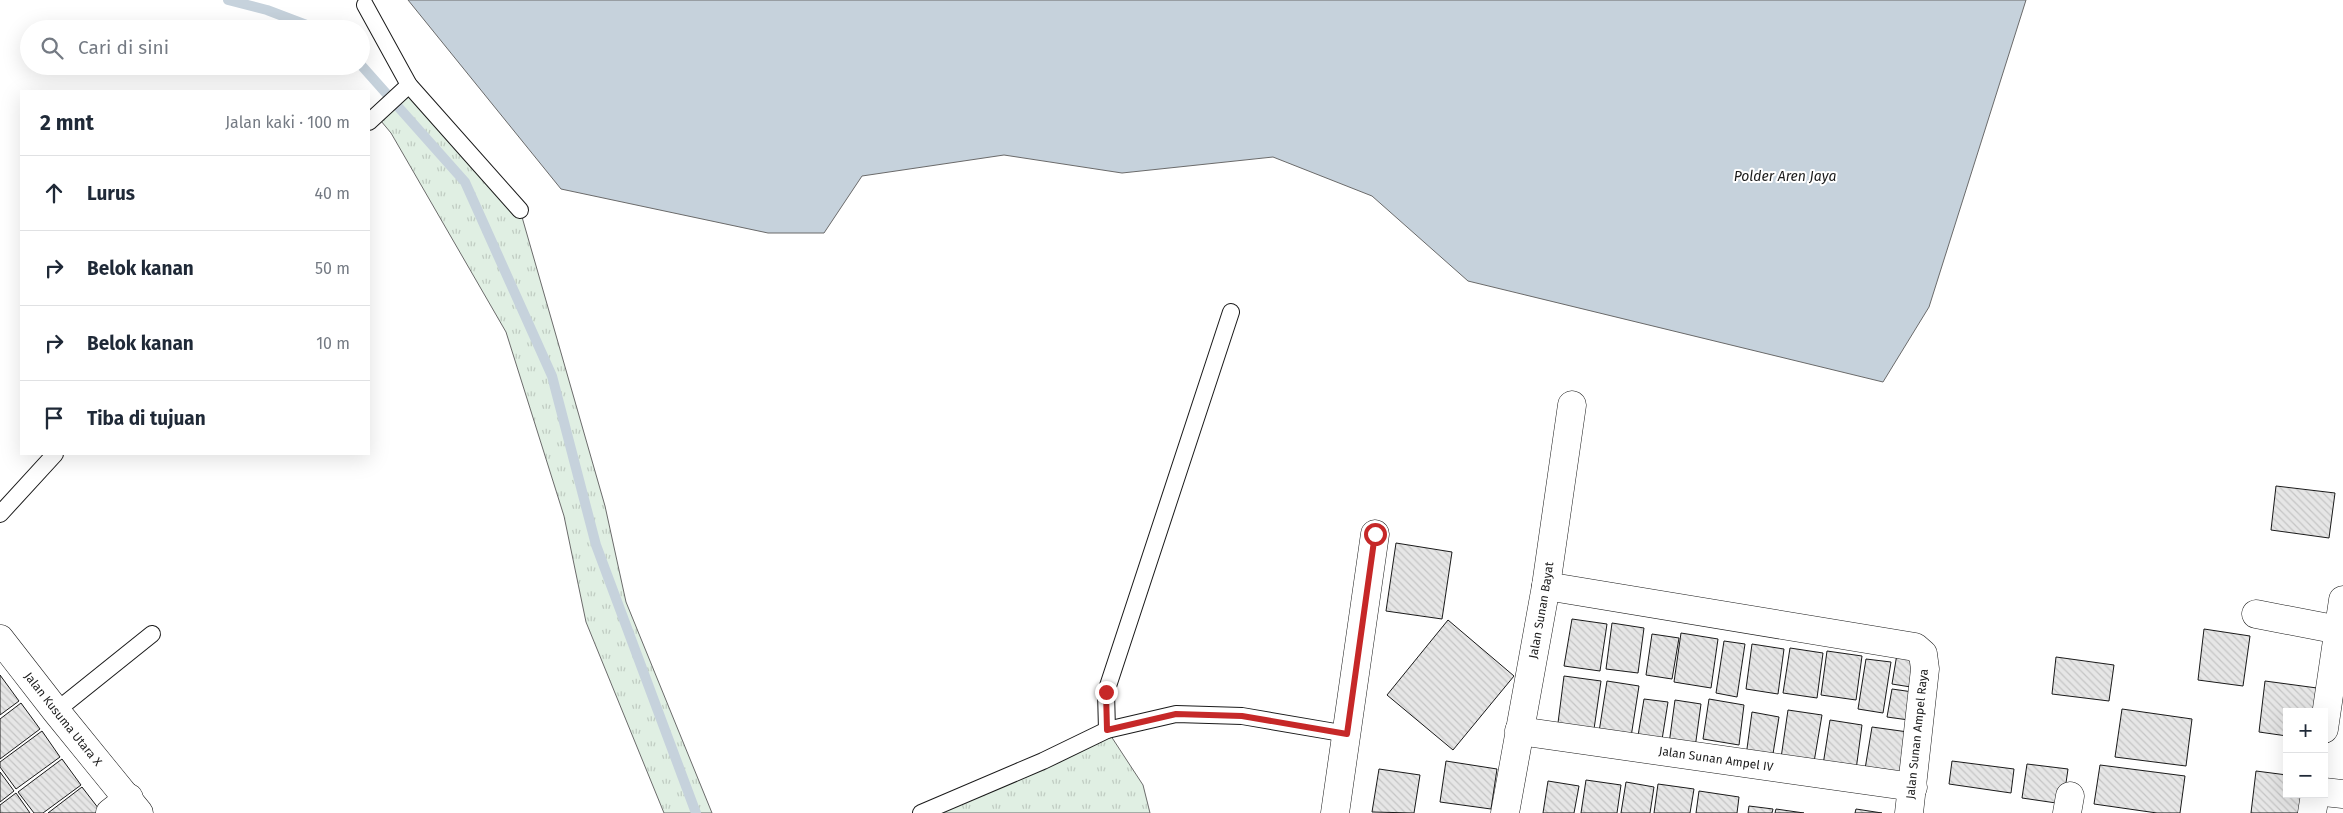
<!DOCTYPE html>
<html lang="id">
<meta charset="utf-8">
<style>
body{margin:0;font-family:"Fira Sans",sans-serif;background:#f2f2f3;color:#1f2937}
.controls{position:absolute;right:15px;bottom:15px;display:grid;overflow:hidden;border-radius:0px;box-shadow:0 5px 20px #0002}
.controls button{width:45px;height:45px;display:grid;place-items:center;padding:0;border:0;border-bottom:1px solid #e0e1e3;background:#fff;color:#1f2937;font:25px sans-serif}
.stop{position:absolute;width:15px;height:15px;margin:-11px;border:4px solid #c62828;border-radius:50%;background:#fff}
.stop.end{background:#c62828;border-color:#fff;box-shadow:0 1px 5px #0008}
.list{margin:0;padding:0;list-style:none}
h2{display:flex;justify-content:space-between;align-items:center;height:65px;margin:0;padding:0 20px;font-size:21px}
h2 small{font-size:16px;font-weight:400;color:#747a83}
.list li{display:grid;grid-template-columns:32px 1fr auto;gap:15px;align-items:center;box-sizing:border-box;height:75px;padding:0 20px;border-top:1px solid #e0e1e3}
.list b{display:block;font-size:19px;white-space:nowrap}
.list em{font-size:16px;font-style:normal;color:#747a83}
.icon{flex:none;width:28px;height:28px;fill:none;stroke:currentColor;stroke-width:2;stroke-linecap:round;stroke-linejoin:round}
.map{position:relative;flex:none;width:2343px;height:813px;overflow:hidden}
.search{position:absolute;background:#fff;box-shadow:0 5px 20px #0002;left:20px;top:20px;width:350px;height:55px;display:flex;align-items:center;gap:12px;box-sizing:border-box;padding:0 18px;border-radius:28px;color:#747a83;font-size:19px}
.panel{position:absolute;background:#fff;box-shadow:0 5px 20px #0002;left:20px;top:90px;width:350px;height:365px;border-radius:0px}
.map>svg:first-child{display:block}
.grass{fill:url(#grass-tufts);stroke:#6a6a6a}
.water{fill:#c6d2dc;stroke:#6a6a6a}
.lines{fill:none;stroke-linecap:round;stroke-linejoin:round}
.stream{stroke:#c6d2dc;stroke-width:10}
.building{fill:url(#building-back-hatch);stroke:#1a1a1a}
.service-casing{stroke:#1a1a1a;stroke-width:18}
.minor-casing{stroke:#1a1a1a;stroke-width:29}
.service{stroke:#fff;stroke-width:16}
.minor{stroke:#fff;stroke-width:28}
.route{stroke:#c62828;stroke-width:6}
.labels{text-anchor:middle;dominant-baseline:central;stroke-width:4;stroke-linejoin:round;paint-order:stroke}
.street-label{font-size:12px;fill:#1a1a1a;stroke:#fff}
.water-label{font-size:14px;font-style:italic;fill:#1a1a1a;stroke:#fff}
</style>
<div class="map">
<svg width="2343" height="813" viewBox="0 0 2343 813">
<defs>
<pattern id="grass-tufts" width="24" height="20" patternUnits="userSpaceOnUse" patternTransform="scale(1.25)"><rect width="24" height="20" fill="#e0efe3"/><path d="M3 7l-1-3M5 7V3M7 7l1-3M15 17l-1-3M17 17v-4M19 17l1-3" fill="none" stroke="#c0ccc2"/></pattern>
<pattern id="building-back-hatch" width="6" height="6" patternUnits="userSpaceOnUse" patternTransform="scale(1.25)"><rect width="6" height="6" fill="#e6e6e6"/><path d="M-1 5l2 2M0 0l6 6M5-1l2 2" fill="none" stroke="#c5c5c5"/></pattern>
</defs>
<rect width="100%" height="100%" fill="#fff"/>
<g class="grass">
<path d="M409,85l111,125 85,296 21,96 86,211h-48l-78,-191 -22,-106 -58,-184 -115,-199 -15,-18z"/>
<path d="M1107,730l36,55 7,28h-232z"/>
</g>
<path class="water" d="M408,0h1618l-97,307 -46,75 -415,-101 -96,-85 -99,-39 -151,16 -118,-18 -142,21 -38,57h-56l-207,-44z"/>
<g class="lines">
<g class="stream">
<path d="M228,0l39,10 50,19"/>
<path d="M361,65l104,117 87,194 44,169 100,268"/>
</g>
</g>
<g class="building">
<path d="M2276,486l59,7 -6,45 -58,-8z"/>
<path d="M1396,543l56,9 -10,67 -56,-8z"/>
<path d="M1572,619l35,5 -7,47 -36,-5z"/>
<path d="M1448,620l66,56 -61,74 -66,-55z"/>
<path d="M1612,623l32,5 -6,45 -32,-4z"/>
<path d="M2204,629l46,7 -7,50 -45,-6z"/>
<path d="M1681,633l37,6 -7,49 -37,-6z"/>
<path d="M1652,634l27,4 -7,41 -26,-4z"/>
<path d="M1724,641l21,3 -8,53 -21,-4z"/>
<path d="M1752,644l32,5 -6,45 -32,-5z"/>
<path d="M1790,648l33,5 -6,45 -34,-5z"/>
<path d="M1827,651l35,5 -6,44 -35,-5z"/>
<path d="M1897,654l25,4 -5,30 -25,-4z"/>
<path d="M2056,657l58,8 -5,36 -57,-7z"/>
<path d="M1866,659l25,3 -8,51 -25,-4z"/>
<path d="M0,675l19,26 -19,14z"/>
<path d="M1564,676l37,5 -7,48 -36,-6z"/>
<path d="M1607,681l32,5 -8,51 -32,-5z"/>
<path d="M2265,681l52,7 -3,24h-27v24l-28,-4z"/>
<path d="M1892,689l28,4 -4,28 -29,-4z"/>
<path d="M1644,699l24,3 -7,44 -24,-4z"/>
<path d="M1709,699l35,6 -5,40 -36,-6z"/>
<path d="M1675,700l26,4 -6,44 -26,-4z"/>
<path d="M21,703l19,26 -40,30v-40z"/>
<path d="M2122,709l70,10 -6,47 -71,-9z"/>
<path d="M1788,710l34,5 -8,47 -33,-4z"/>
<path d="M1752,712l27,5 -7,43 -26,-4z"/>
<path d="M1830,720l32,5 -6,45 -33,-5z"/>
<path d="M1872,727l36,5 -6,42 -37,-5z"/>
<path d="M42,731l18,26 -44,32 -16,-22v-5z"/>
<path d="M62,759l19,26 -38,28h-9l-16,-21z"/>
<path d="M1446,761l51,8 -6,40 -51,-7z"/>
<path d="M1952,761l62,8 -3,24 -62,-9z"/>
<path d="M2027,764l41,5 -5,35 -41,-6z"/>
<path d="M2100,765l85,11 -5,37h-23l-63,-9z"/>
<path d="M1379,769l41,6 -6,38 -42,-1z"/>
<path d="M2256,771l31,4v19h17l-2,19h-51z"/>
<path d="M0,772l14,19 -14,11z"/>
<path d="M1586,780l35,5 -4,28h-36z"/>
<path d="M1548,781l31,5 -5,27h-31z"/>
<path d="M1626,782l28,5 -4,26h-29z"/>
<path d="M1658,784l36,5 -4,24h-36z"/>
<path d="M82,787l20,26h-54z"/>
<path d="M1699,791l40,6 -2,16h-41z"/>
<path d="M16,793l14,20h-30v-8z"/>
<path d="M1749,806l24,3 -1,4h-24z"/>
<path d="M1776,809l28,4h-29z"/>
<path d="M1856,809l26,4h-27z"/>
</g>
<g class="lines">
<defs>
<g id="service">
<path d="M365,5l44,80 111,125"/>
<path d="M369,122l40,-37"/>
<path d="M0,514l55,-60"/>
<path d="M56,711l96,-77"/>
<path d="M1107,730l-1,-38 125,-380"/>
<path d="M921,813l122,-52 64,-31 69,-16 66,2 105,18"/>
</g>
<g id="minor">
<path d="M1546,586l369,61 8,7 2,15 -16,144"/>
<path d="M2256,614l83,16"/>
<path id="s1" d="M0,639l56,72 83,102"/>
<path d="M2324,729l19,-129"/>
<path id="s2" d="M1519,731l394,56"/>
<path d="M2324,792l19,2"/>
<path d="M110,813l19,-15"/>
<path d="M1335,813l40,-279"/>
<path id="s3" d="M1505,813l41,-227 26,-181"/>
<path d="M2067,813l3,-17"/>
<path d="M2312,813l3,-19"/>
</g>
</defs>
<use href="#service" class="service-casing"/>
<use href="#minor" class="minor-casing"/>
<use href="#service" class="service"/>
<use href="#minor" class="minor"/>
</g>
<g class="lines">
<path class="route" d="M1106,692l1,38 69,-16 66,2 105,18 28,-200"/>
</g>
<g class="labels">
<g class="street-label">
<text stroke="none"><textPath href="#s3" startOffset="206">Jalan Sunan Bayat</textPath></text>
<text stroke="none"><textPath href="#s1" startOffset="102">Jalan Kusuma Utara X</textPath></text>
<text transform="translate(1917 734) rotate(-84)">Jalan Sunan Ampel Raya</text>
<text stroke="none"><textPath href="#s2" startOffset="199">Jalan Sunan Ampel IV</textPath></text>
</g>
<g class="water-label">
<text x="1785" y="176">Polder Aren Jaya</text>
</g>
</g>
</svg>
<div class="controls">
<button>+</button>
<button>−</button>
</div>
<div class="stop" style="left:1375px;top:534px"></div>
<div class="stop end" style="left:1106px;top:692px"></div>
<div class="search"><svg class="icon" aria-label="search" viewBox="0 0 24 24"><circle cx="10" cy="10" r="6"/><path d="M15 15l6 6"/></svg>Cari di sini</div>
<section class="panel">
<h2>2 mnt<small>Jalan kaki · 100 m</small></h2>
<ul class="list">
<li><svg class="icon" aria-label="ahead" viewBox="0 0 24 24"><path d="M12 20V5M6 11l6-6 6 6"/></svg><div><b>Lurus</b></div><em>40 m</em></li>
<li><svg class="icon" aria-label="right" viewBox="0 0 24 24"><path d="M7 20v-9h11M14 6l5 5-5 5"/></svg><div><b>Belok kanan</b></div><em>50 m</em></li>
<li><svg class="icon" aria-label="right" viewBox="0 0 24 24"><path d="M7 20v-9h11M14 6l5 5-5 5"/></svg><div><b>Belok kanan</b></div><em>10 m</em></li>
<li><svg class="icon" aria-label="arrive" viewBox="0 0 24 24"><path d="M6 21V4h12l-3 4 3 4H6"/></svg><div><b>Tiba di tujuan</b></div></li>
</ul>
</section>
</div>
